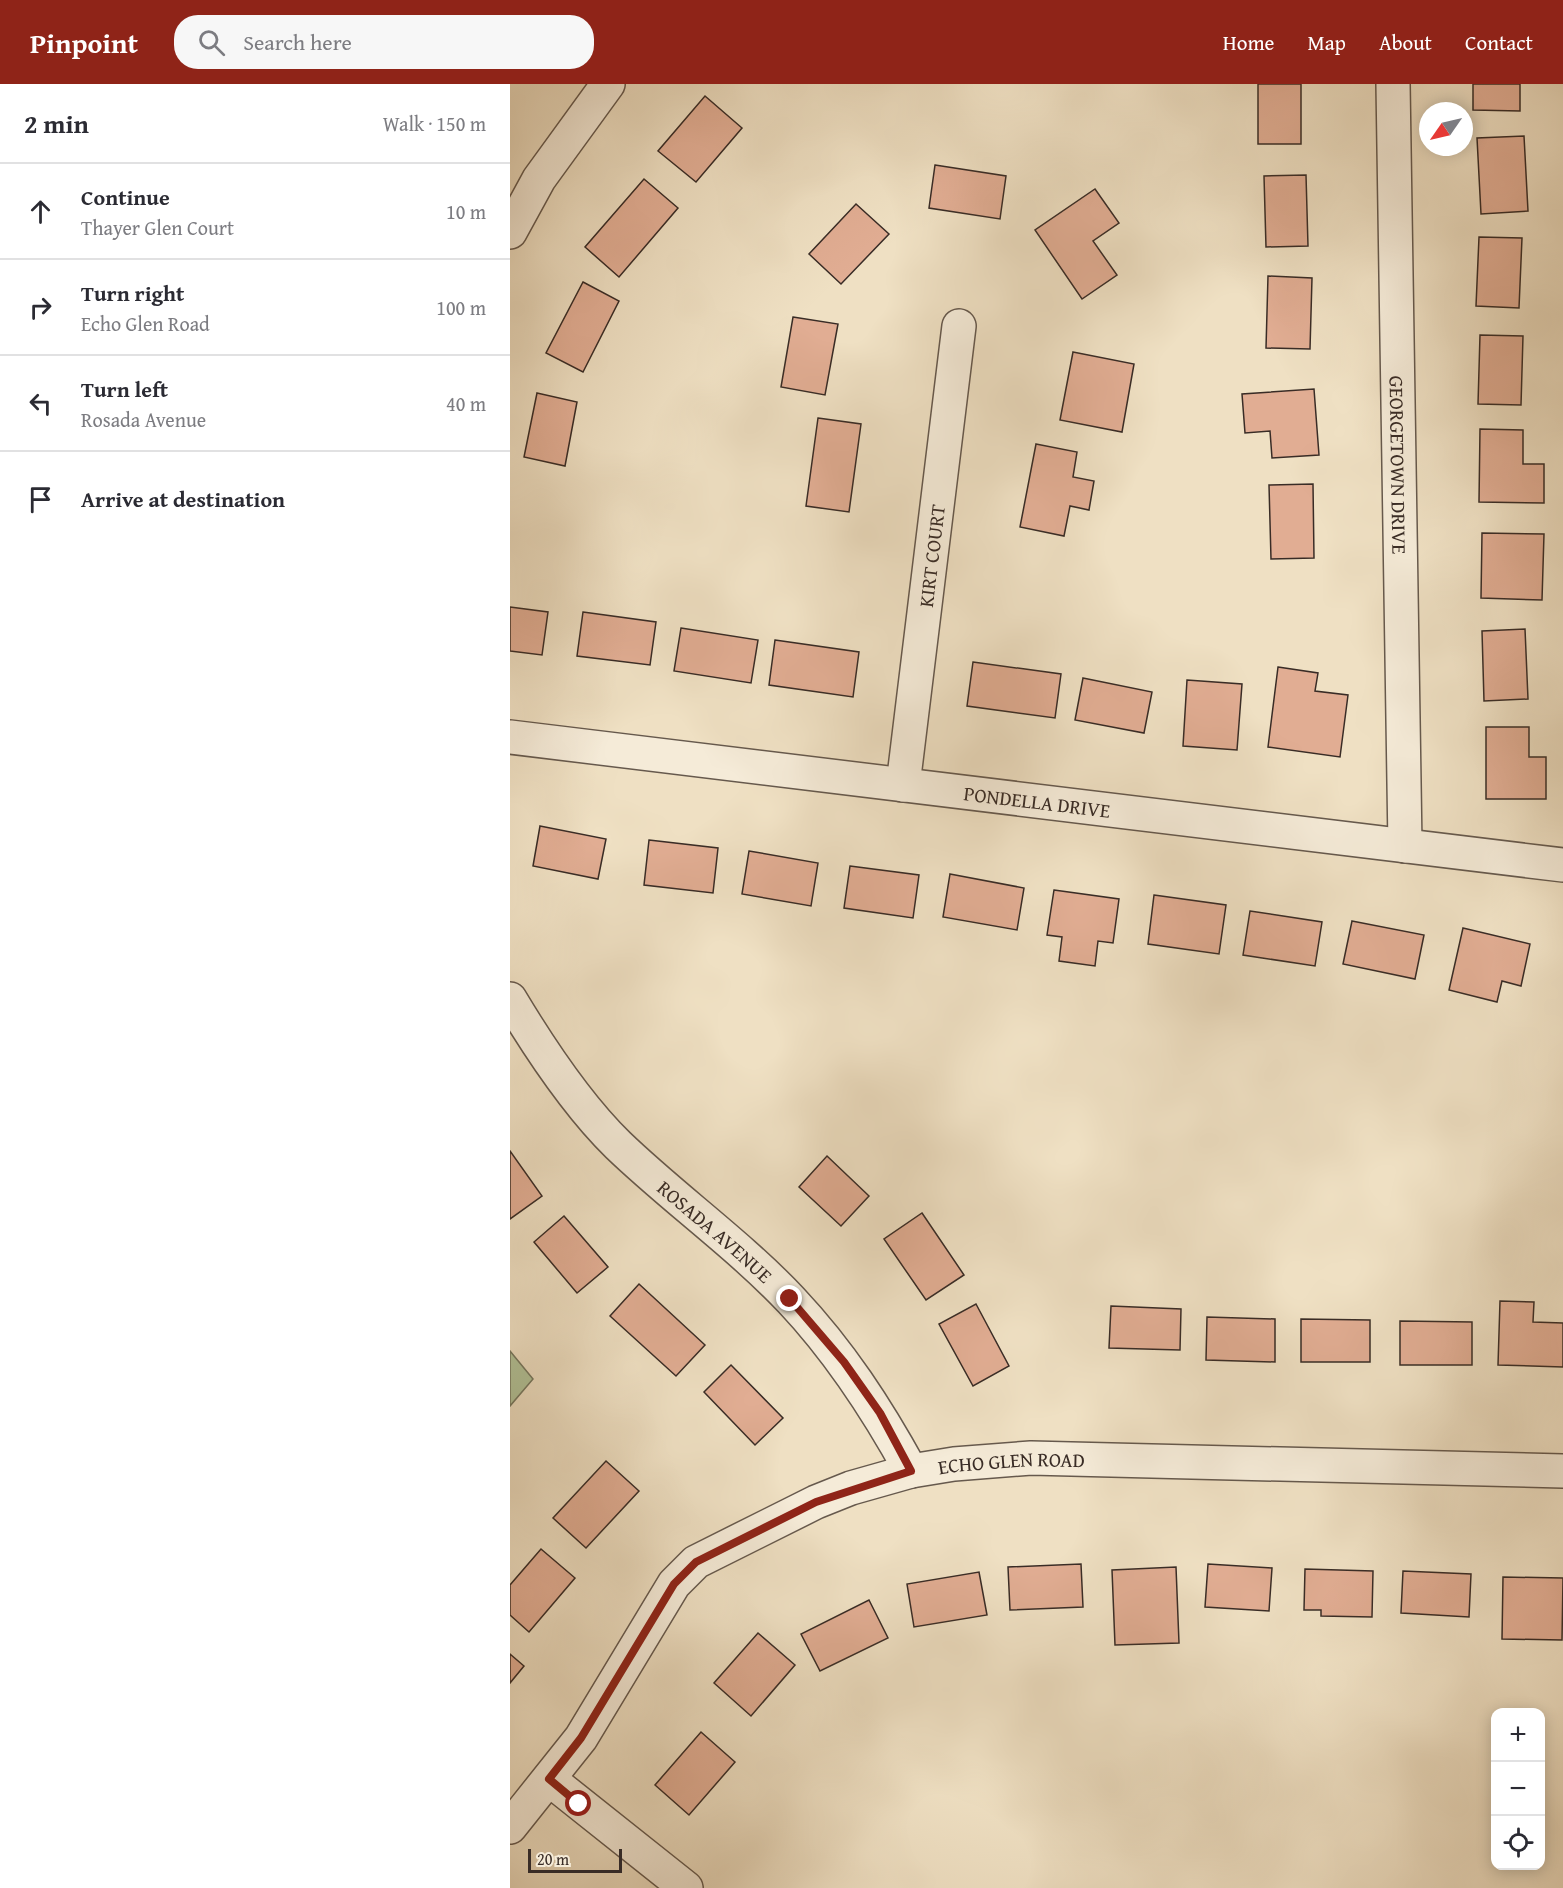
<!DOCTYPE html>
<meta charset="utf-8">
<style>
body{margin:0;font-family:"Gentium Book Plus",serif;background:#f7f7f7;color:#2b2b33}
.controls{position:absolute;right:18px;bottom:18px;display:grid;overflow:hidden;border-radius:12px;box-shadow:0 3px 15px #0003}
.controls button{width:54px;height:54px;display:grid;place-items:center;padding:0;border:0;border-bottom:2px solid #e1e1e2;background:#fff;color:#2b2b33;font:30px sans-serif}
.compass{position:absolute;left:909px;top:18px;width:54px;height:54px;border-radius:50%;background:#fff;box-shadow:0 3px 15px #0003;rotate:236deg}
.scale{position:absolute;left:18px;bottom:15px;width:94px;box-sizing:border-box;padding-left:6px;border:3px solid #392c26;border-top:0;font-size:16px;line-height:21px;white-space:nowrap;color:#392c26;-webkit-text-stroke:4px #f5ebd8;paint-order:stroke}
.stop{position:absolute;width:18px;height:18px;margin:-14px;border:4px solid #8f2418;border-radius:50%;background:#fff}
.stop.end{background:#8f2418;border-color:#fff;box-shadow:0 2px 6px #0008}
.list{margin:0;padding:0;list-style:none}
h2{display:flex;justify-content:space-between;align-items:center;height:78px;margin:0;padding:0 24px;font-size:26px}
h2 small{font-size:20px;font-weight:400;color:#7c7c81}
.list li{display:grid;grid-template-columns:39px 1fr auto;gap:18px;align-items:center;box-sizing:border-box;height:96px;padding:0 24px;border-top:2px solid #e1e1e2}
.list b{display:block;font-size:22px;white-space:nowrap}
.list p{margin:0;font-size:20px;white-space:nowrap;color:#7c7c81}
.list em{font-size:20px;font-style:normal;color:#7c7c81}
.icon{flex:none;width:33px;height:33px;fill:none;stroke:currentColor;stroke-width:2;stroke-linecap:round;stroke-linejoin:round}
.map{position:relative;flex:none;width:1053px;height:1804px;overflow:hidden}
header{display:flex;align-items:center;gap:36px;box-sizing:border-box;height:84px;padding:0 30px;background:#8f2418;color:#fff}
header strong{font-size:28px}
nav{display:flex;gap:33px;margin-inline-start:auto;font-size:21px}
.search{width:420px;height:54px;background:#f7f7f7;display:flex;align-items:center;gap:15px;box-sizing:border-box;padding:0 21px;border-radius:24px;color:#7c7c81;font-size:22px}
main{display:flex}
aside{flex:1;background:#fff}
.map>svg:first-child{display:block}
.green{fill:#b2c399;stroke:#767860;stroke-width:1.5}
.building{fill:#e1ad93;stroke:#392c26;stroke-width:1.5}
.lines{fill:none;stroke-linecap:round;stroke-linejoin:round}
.minor-casing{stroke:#66594d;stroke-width:36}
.minor{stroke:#f5ebd8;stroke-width:33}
.route{stroke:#8f2418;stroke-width:8}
.labels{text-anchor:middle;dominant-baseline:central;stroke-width:4.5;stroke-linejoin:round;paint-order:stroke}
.street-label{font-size:20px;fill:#392c26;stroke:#f5ebd8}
</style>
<header>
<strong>Pinpoint</strong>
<div class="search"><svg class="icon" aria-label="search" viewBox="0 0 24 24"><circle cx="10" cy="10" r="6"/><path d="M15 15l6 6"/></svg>Search here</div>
<nav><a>Home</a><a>Map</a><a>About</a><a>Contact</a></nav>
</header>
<main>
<aside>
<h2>2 min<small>Walk · 150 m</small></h2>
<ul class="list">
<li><svg class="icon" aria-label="ahead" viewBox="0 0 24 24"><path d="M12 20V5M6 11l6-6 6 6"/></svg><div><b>Continue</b><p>Thayer Glen Court</p></div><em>10 m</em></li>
<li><svg class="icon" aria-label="right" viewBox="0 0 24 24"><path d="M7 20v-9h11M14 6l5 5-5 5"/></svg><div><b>Turn right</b><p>Echo Glen Road</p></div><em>100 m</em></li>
<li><svg class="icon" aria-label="left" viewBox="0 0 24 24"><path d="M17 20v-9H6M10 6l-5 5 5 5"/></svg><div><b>Turn left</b><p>Rosada Avenue</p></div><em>40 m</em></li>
<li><svg class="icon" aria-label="arrive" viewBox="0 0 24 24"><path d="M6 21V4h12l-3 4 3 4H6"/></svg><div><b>Arrive at destination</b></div></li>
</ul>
</aside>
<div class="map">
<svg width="1053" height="1804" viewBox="0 0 1053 1804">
<rect width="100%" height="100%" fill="#efe0c3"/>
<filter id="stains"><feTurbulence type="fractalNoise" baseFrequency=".00333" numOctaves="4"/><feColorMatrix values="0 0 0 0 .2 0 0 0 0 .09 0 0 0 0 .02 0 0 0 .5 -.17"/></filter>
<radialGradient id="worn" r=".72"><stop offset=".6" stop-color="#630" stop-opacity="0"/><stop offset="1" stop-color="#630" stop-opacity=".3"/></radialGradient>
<path class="green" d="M0,1267l23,28 -23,27z"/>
<g class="building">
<rect x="748" y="0" width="43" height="60"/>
<path d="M963,0h47v27l-47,-1z"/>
<path d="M195,12l37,32 -46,54 -38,-31z"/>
<path d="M1014,52l4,75 -47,3 -4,-76z"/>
<path d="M425,81l71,11 -6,43 -71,-11z"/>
<path d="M796,91l2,71 -42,1 -2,-71z"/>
<path d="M134,95l34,29 -59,69 -34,-30z"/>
<path d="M585,105l24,34 -26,18 24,34 -35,24 -47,-69z"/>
<path d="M346,120l33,30 -48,50 -32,-30z"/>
<path d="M969,153l43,1 -3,70 -43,-2z"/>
<path d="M758,192l44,2 -2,71 -44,-1z"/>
<path d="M73,198l36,19 -36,71 -37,-19z"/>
<path d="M283,233l45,7 -13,71 -44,-8z"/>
<path d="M970,251l43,1 -2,69 -43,-1z"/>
<path d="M563,268l61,12 -12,68 -62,-12z"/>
<path d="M804,305l5,66 -47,3 -2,-27 -25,2 -3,-39z"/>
<path d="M27,309l40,9 -12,64 -41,-9z"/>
<path d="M308,334l43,6 -12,88 -43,-6z"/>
<path d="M970,345l43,1v34h21v39l-65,-1z"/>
<path d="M526,360l41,8 -4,25 21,4 -5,29 -19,-4 -6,30 -44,-9z"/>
<path d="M803,400l1,74 -43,1 -2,-74z"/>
<path d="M972,449l62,1 -2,66 -61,-2z"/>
<path d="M0,523l38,5 -6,43 -32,-4z"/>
<path d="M73,528l73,10 -6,43 -73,-9z"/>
<path d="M171,544l77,12 -7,43 -77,-12z"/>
<path d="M1015,545l3,70 -44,2 -2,-70z"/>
<path d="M265,556l84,12 -6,45 -84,-12z"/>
<path d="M463,578l88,12 -6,44 -88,-12z"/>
<path d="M768,583l40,6 -3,18 33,4 -8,62 -72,-10z"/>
<path d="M573,594l69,14 -8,41 -69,-13z"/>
<path d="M677,596l55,4 -5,66 -54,-4z"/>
<path d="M976,643h43v30h17v42h-60z"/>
<path d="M30,742l66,13 -8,40 -65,-13z"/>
<path d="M139,756l69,8 -5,45 -69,-8z"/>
<path d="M239,767l69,12 -7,43 -69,-12z"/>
<path d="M340,782l69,9 -6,43 -69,-10z"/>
<path d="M440,790l74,14 -7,42 -74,-13z"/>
<path d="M544,806l65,9 -6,44 -15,-2 -3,25 -36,-5 3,-24 -15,-2z"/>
<path d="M644,811l72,10 -7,49 -71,-10z"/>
<path d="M740,827l72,11 -7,44 -72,-11z"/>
<path d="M842,837l72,14 -9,44 -72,-15z"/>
<path d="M953,844l67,16 -9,42 -19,-5 -5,21 -48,-12z"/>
<path d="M0,1067l32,45 -32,23z"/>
<path d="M317,1072l42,40 -28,30 -42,-39z"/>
<path d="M412,1129l42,62 -38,25 -42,-61z"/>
<path d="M54,1132l44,51 -31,26 -43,-51z"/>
<path d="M129,1200l66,61 -29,31 -66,-60z"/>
<path d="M990,1217l34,1 -1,20 30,1v44l-65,-2z"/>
<path d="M466,1220l33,62 -36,20 -34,-62z"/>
<path d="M601,1222l70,3 -1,41 -71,-2z"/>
<path d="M697,1233l68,2v43l-69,-2z"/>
<path d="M791,1235l69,1v42h-69z"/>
<path d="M890,1237l72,1v43h-72z"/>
<path d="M221,1281l52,53 -28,27 -51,-53z"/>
<path d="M96,1377l33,30 -53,57 -33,-30z"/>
<path d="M31,1465l34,29 -46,54 -19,-17v-30z"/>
<path d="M571,1480l2,43 -73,3 -2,-43z"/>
<path d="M698,1480l64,4 -3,43 -64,-4z"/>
<path d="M666,1483l3,76 -64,2 -3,-75z"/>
<path d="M795,1485l68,2 -1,46 -51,-1v-6h-17z"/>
<path d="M893,1487l68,3 -2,43 -68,-4z"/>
<path d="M469,1488l8,43 -73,12 -7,-43z"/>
<path d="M993,1493l60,1 -1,62 -60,-1z"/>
<path d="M359,1516l19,38 -68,33 -19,-37z"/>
<path d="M248,1549l37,32 -44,51 -37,-33z"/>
<path d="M0,1570l14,12 -14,17z"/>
<path d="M191,1648l34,30 -46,53 -34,-30z"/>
</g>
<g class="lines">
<defs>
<g id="minor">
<path id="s1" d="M883,0l12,762"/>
<path d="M0,148l29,-53 69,-95"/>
<path id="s2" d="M0,653l1053,128"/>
<path id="s3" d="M393,701l56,-459"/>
<path id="s4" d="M0,915c30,50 66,105 108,146 55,53 120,99 173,155 49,52 86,109 120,171"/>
<path d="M39,1695l137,109"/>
<path id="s5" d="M0,1743l71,-89 93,-154 22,-22 120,-60 35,-14 60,-17 43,-7 77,-6 532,13"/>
</g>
</defs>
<use href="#minor" class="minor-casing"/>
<use href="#minor" class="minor"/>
</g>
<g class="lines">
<path class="route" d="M69,1720l-30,-25 32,-41 93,-154 22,-22 120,-60 95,-31 -31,-58 -36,-51 -54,-63"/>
</g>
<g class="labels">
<g class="street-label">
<text stroke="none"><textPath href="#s1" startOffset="381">GEORGETOWN DRIVE</textPath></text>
<text stroke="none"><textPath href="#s3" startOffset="231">KIRT COURT</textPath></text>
<text stroke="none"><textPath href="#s2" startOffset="531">PONDELLA DRIVE</textPath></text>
<text stroke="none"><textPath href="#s4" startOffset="312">ROSADA AVENUE</textPath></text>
<text stroke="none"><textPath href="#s5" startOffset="660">ECHO GLEN ROAD</textPath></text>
</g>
</g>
<rect width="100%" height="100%" filter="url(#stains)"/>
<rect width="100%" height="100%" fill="url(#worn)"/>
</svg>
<div class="controls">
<button>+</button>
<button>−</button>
<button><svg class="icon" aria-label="locate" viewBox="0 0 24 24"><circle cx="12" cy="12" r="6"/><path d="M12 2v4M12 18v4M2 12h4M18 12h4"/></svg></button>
</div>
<svg class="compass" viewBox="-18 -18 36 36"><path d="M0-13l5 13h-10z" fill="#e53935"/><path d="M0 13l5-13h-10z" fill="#7c7c81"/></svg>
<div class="scale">20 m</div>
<div class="stop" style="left:69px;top:1720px"></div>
<div class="stop end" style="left:280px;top:1215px"></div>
</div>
</main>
